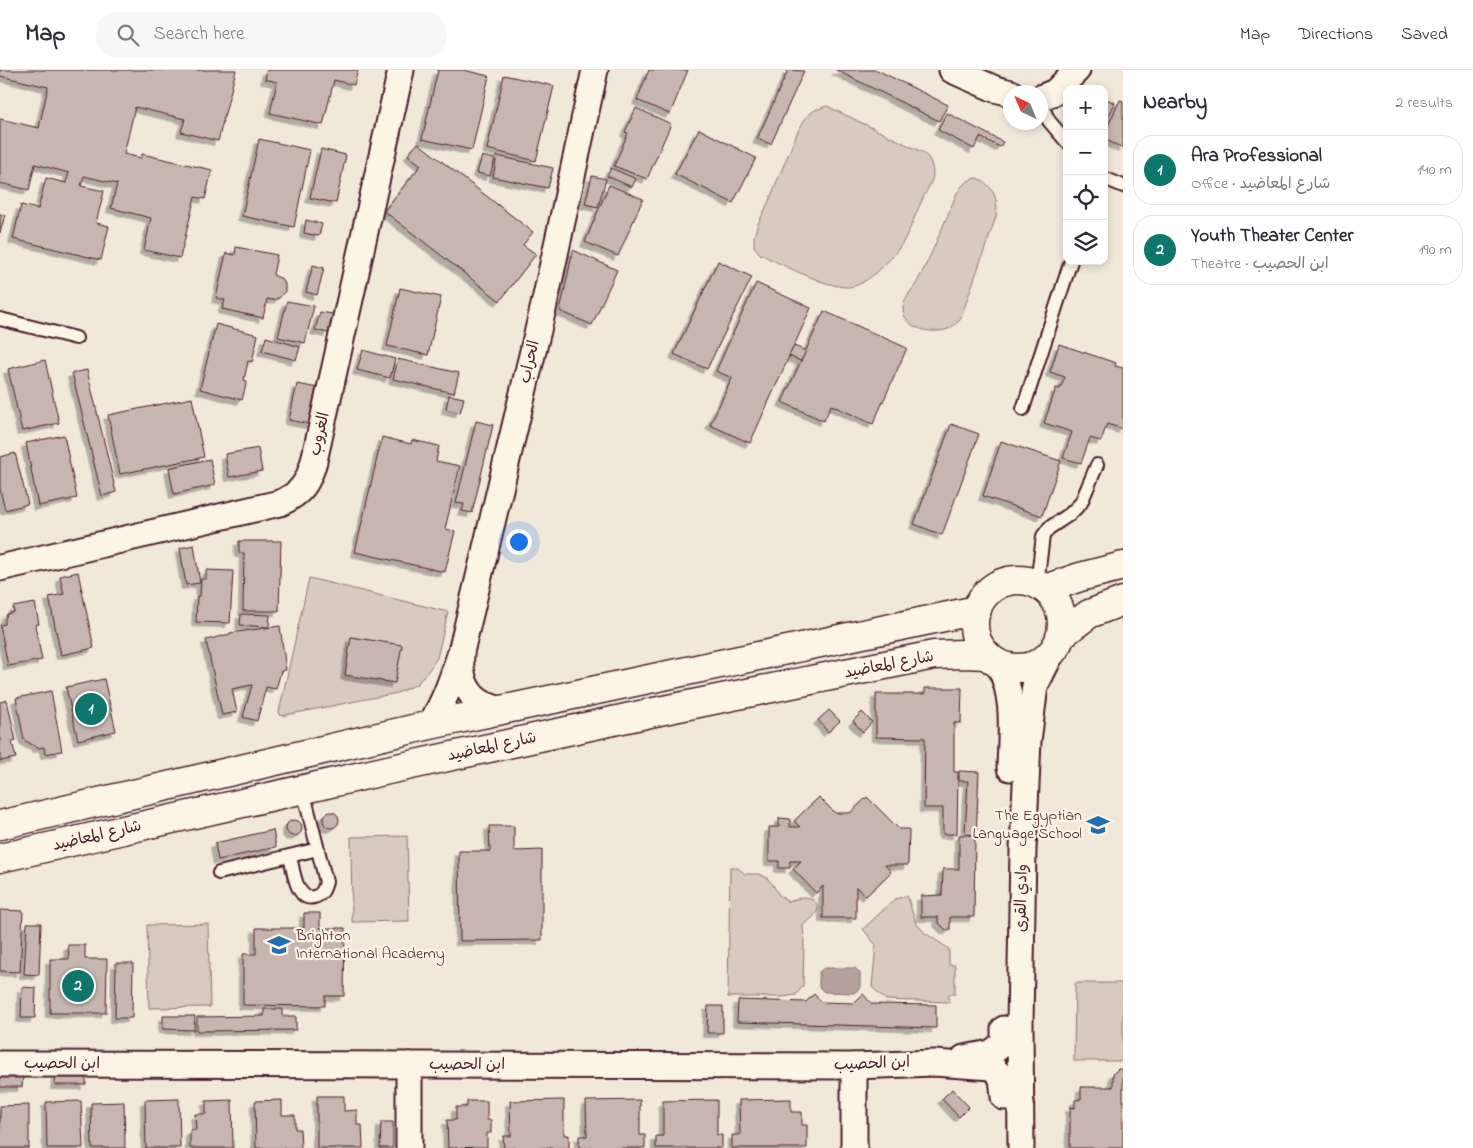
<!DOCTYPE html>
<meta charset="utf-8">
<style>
body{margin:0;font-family:"Indie Flower","Playpen Sans Arabic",sans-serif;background:#f7f7f7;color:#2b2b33}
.controls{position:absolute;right:15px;top:15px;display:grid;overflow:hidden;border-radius:10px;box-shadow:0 2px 8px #0003}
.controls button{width:45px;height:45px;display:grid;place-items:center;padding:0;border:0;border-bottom:1px solid #e1e1e2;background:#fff;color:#2b2b33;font:25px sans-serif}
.compass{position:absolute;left:1003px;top:15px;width:45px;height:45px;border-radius:50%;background:#fff;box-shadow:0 2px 8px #0003;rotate:316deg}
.you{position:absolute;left:518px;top:471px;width:18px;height:18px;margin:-12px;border:4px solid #fff;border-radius:50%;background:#1a73e8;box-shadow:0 0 0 8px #1a73e833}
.badge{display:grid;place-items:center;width:32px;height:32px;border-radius:50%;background:#0f766e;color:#fff;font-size:16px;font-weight:700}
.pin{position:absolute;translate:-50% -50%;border:2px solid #fff;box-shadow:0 1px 5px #0006}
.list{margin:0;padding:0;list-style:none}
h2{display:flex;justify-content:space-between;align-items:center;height:65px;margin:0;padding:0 20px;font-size:21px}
h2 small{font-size:16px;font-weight:400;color:#7c7c81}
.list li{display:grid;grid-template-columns:32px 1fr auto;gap:15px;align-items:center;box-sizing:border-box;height:70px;margin:0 10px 10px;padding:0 10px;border:1px solid #e1e1e2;border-radius:20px}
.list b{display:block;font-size:19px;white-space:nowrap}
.list p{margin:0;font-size:16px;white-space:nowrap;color:#7c7c81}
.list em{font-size:16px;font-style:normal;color:#7c7c81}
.icon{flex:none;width:28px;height:28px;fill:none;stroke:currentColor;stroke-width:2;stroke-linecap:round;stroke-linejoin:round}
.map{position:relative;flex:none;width:1123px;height:1078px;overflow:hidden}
header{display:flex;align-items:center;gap:30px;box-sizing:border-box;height:70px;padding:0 25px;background:#fff;border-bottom:1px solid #e1e1e2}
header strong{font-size:24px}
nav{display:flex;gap:28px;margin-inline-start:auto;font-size:18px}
.search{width:350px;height:45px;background:#f7f7f7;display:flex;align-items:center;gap:12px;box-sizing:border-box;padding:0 18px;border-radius:20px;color:#7c7c81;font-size:19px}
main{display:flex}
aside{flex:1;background:#fff}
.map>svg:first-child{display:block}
.green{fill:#d8cac0;stroke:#917476}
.water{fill:#b6a19c;stroke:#8b6d6f}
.building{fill:#c7b6af;stroke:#4a1f2b;filter:url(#shadow)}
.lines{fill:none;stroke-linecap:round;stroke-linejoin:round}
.lane-casing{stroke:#4a1f2b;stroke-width:16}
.street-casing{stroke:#4a1f2b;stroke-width:29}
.secondary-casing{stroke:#4a1f2b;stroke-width:31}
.lane{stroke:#fcf5e5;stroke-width:12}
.street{stroke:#fcf5e5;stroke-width:25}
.secondary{stroke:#fcf5e5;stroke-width:28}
.labels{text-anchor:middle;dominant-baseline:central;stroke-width:4.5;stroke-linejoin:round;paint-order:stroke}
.street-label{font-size:16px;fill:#4a1f2b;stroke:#fcf5e5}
.poi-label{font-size:16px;fill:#4a1f2b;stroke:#fcf5e5;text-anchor:end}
</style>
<header>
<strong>Map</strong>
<div class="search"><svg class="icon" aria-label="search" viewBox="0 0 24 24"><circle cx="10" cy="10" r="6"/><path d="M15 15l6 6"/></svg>Search here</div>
<nav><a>Map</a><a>Directions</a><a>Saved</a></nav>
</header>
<main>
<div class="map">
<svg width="1123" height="1078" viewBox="0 0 1123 1078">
<defs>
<filter id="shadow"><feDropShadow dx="-4.5" dy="4.5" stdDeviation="0" flood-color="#0004"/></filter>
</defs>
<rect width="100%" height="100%" fill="#f1e8da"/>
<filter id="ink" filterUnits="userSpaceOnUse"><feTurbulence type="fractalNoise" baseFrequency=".02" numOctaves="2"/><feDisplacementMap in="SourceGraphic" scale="10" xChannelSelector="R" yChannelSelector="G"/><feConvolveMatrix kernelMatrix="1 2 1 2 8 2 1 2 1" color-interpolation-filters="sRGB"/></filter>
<g filter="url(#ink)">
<g class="green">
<path d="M827,36l95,46c8,5 11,14 11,23 -1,8 -8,18 -11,25 -6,13 -11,28 -19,42 -8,14 -36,44 -54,45 -22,1 -68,-23 -89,-33l-6,-8v-9l3,-11 11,-23 30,-72 9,-15 8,-6z"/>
<path d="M977,108c17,8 22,22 19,39l-36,103c-4,3 -7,7 -12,9 -16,6 -46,0 -45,-22 1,-8 8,-16 13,-23 16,-29 28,-61 41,-91 5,-8 10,-14 20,-15z"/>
<path d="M309,508l139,34 -11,46 -9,13 -11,13 -20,9 -116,23 -2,-4z"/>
<path d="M407,766l2,85 -57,1 -1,-85z"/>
<path d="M730,797l8,1 7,6h14l8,4 6,7 5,9 10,8c5,-1 10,-4 15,-5 5,0 8,2 11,4 11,9 -4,19 -11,24l1,18 -1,43 -7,9 -14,2h-54z"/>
<path d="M907,826l9,27 9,10 24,16v16h6v29h-6v8l-63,-2 -14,-13 4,-42 -13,-16 32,-30z"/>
<path d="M208,854l2,83 -61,1 -2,-83z"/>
<path d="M1075,913h48v78h-49z"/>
</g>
<path class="water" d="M824,898h31l5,5v15l-6,5 -30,-1 -5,-5v-15z"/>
<g class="building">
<path d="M0,0h236l-18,71 -37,-9 4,-13 -50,-12 -11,47 17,4 1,-4 70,16 -7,29 -10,-2 -15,61 -36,-8 7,-32 -40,-10 6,-24 -33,-8 -3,10 23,5 -8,32 13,3 -8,34 -88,-21 8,-34 17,4 8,-31 20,5 3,-10 -34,-9 -6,26 -29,-7v-64l39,9 9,-41 -48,-11z"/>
<path d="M267,0h91l-4,15 -20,-5 -11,45 -53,-12 7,-31 -12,-3z"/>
<path d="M438,0h25l26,6 -17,74 -50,-11z"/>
<path d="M649,0h39l-18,44 -33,-14z"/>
<path d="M788,0l16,1 -33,73 -14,-5z"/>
<path d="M836,0h41l71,35 -9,16z"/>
<path d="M504,5l50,11 -18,75 -49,-12z"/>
<path d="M1104,28l11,5 -11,23z"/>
<path d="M1120,30l3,1v47l-19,-9v-5z"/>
<path d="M636,38l35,16 -24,55 -33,-13 14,-33 -3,-1z"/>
<path d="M947,43l56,29 -3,5 -20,-10 -6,12 -36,-19z"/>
<path d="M699,59l57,29 -23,45 -58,-29z"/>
<path d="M259,69l51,11 -16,77 -52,-11z"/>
<path d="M418,73l115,89 -10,13 13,9 -36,47 -116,-90 37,-46 -13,-10z"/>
<path d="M321,79l25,6 -10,48 -26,-5z"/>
<path d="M482,86l13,3 -5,17 -13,-3z"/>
<path d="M497,86l56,12 -5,20 -55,-11z"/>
<path d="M611,98l25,11 -4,8 -25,-11z"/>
<path d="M592,106l14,3 -8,28 -13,-3z"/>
<path d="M609,115l34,14 -25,57 -33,-14z"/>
<path d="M0,144l5,1 -5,18z"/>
<path d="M306,150l16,4 -3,12 -15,-3z"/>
<path d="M236,177l41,8 -4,20 9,4 3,5v7l-6,7 -6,2 -6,-1 -4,19 -41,-9 3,-9 -9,-2 10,-45 9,2z"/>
<path d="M573,180l44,20 -25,55 -32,-14z"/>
<path d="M718,191l34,16 -45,92 -33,-15z"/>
<path d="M313,195l11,3 -7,27 -11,-3z"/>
<path d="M756,213l55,25 -61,135 -40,-18 22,-47 -16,-7z"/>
<path d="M400,218l41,9 -13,58 -41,-9z"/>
<path d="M287,231l27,5 -9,37 -27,-6z"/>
<path d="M824,241l83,37 -34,76 -42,-19 -7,16 -42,-19z"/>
<path d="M320,242l13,2 -5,19 -13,-3z"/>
<path d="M216,254l42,11 -6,27 -4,-1 -4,19 3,1 -5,19 -42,-11z"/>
<path d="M266,267l34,10 -4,13 -34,-9z"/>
<path d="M1059,274l57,19 -1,3 8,2v61l-16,-5 -6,17 -11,-3 -9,25 -18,-5 9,-26 -28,-9 12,-35 4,1 5,-12 -15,-5z"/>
<path d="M794,276l12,5 -5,10 -12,-5z"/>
<path d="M363,280l32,9 -5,19 -33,-8z"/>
<path d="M398,289l61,14 -5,20 -61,-14z"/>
<path d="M45,290l14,63 -37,8 -14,-62z"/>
<path d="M87,300l29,122 -14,4 -30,-123z"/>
<path d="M297,314l21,4 -8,36 -21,-4z"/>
<path d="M449,325l15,3 -4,15 -14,-4z"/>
<path d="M192,328l12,59 -84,17 -12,-59z"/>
<path d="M476,351l17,4 -21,88 -10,-2 2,-7 -8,-1z"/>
<path d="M951,354l28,10 -37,101 -28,-11z"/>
<path d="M64,365l13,63 -39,8 -12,-63z"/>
<path d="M382,367l29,7 1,-4 27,6 -3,15 24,5 -15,63 10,2 -10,41 -90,-20z"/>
<path d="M1001,371l60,20 -19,55 -59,-20z"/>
<path d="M258,378l4,23 -33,6 -4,-23z"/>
<path d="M15,383l13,51 -23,6 -5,-21v-32z"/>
<path d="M210,389l5,26 -41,9 -5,-26z"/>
<path d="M239,471h42l-2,70h-36l1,-58h-5z"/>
<path d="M194,475l6,38 -14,2 -6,-37z"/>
<path d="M206,500l27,1 -3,52 -34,-1 1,-26h3l1,-17h5z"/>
<path d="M78,502l16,76 -33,7 -12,-58 15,-3 -4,-18z"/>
<path d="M35,533l4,21 -4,1 7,35 -34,6 -8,-41 5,-1v-5l2,-5 7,-2 -1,-5z"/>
<path d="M241,544l29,1 -1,12 -29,-2z"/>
<path d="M280,556l6,44 -5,1 -5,18 -10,-2 -9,34 -14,-4 9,-32 -20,4 5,23 -15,3 -16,-75 24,-6v-1z"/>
<path d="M351,567l51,8 -7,38 -50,-8z"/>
<path d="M104,609l12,52 -38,9 -12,-53z"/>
<path d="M925,618h37l-1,35h-7v49h4l-1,62h-14v-26h-19l1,-70 -49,-1v-43h49z"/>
<path d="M51,621l11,60 -17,3 -1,-7 -6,1 -14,-8 -8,-42z"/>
<path d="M7,630l9,41 -4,1 4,16 -16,3v-59z"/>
<path d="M829,640l11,11 -12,11 -10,-12z"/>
<path d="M862,642l10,10 -9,10 -10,-11z"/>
<path d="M959,701l20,1 -3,63 -11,-1 3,-53h-9z"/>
<path d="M819,727l16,16h15l17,-16 32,32h10l-1,36h-23l6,7 -25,24 -10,-9v31h-33v-32l-7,7 -23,-24 8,-8h-11v7h-11v-7h-10v-34h10v-9l11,1v8h10l-6,-6z"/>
<circle cx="331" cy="750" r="8"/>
<circle cx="294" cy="758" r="8"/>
<path d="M489,756h25v25l28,-1v90l-82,1 -1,-90h31z"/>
<path d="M273,760l3,17 -58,13 -3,-17z"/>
<path d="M959,765h16l-1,82h-24v13h-4l-8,-8v-5h-17v-21l21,-1 1,-26h16z"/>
<path d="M0,840l23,1 -3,61 -20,-1z"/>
<path d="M304,843h16v15h25l-1,68h-19v10l-82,-1v-51h13v-26h48z"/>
<path d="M27,853h14l-2,52 -15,-1z"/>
<path d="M68,875h17v14h22l-1,54h-56v-54h19z"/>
<path d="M116,893h17l-1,55h-17z"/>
<path d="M22,917l14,1 -1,30h-14z"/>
<path d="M814,924l7,8 33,1 9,-9 9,10 64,1v23l-199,-6 1,-22 68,2z"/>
<path d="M708,936h15v27h-16z"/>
<path d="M264,939h18v7h14v14l-99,1v-14l67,-1z"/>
<path d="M163,946h32l-1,14 -31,-1z"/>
<path d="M1118,999h5v79h-53v-41l5,1v-8l6,-1v-12h32v-13z"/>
<path d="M56,1005l30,1v9h-31z"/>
<path d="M0,1007h23l-1,10h-22z"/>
<path d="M952,1019l17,18 -10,10 -17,-18z"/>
<path d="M317,1026h27v15l13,-1v15h5l1,23h-46z"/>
<path d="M179,1029l1,49h-34l-1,-48z"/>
<path d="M791,1029v13h11v13h5v23h-75v-13h8l-1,-35z"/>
<path d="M232,1030l1,48h-43v-18h6l-1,-16h11v-13z"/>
<path d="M282,1030v15h13v14h5l1,19h-45l-1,-47z"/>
<path d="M564,1030v35h5v13h-65l-1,-12h8l-1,-35z"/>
<path d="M640,1030v35h5v13h-66v-12h8l-1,-35z"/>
<path d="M717,1030v35h5v13h-66v-12h7v-35z"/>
<path d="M81,1031l2,47h-36l-1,-46z"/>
<path d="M467,1031h20v19h4v13h-4v14l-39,1 -1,-28h9v-13h11z"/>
<path d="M124,1032l1,46h-33l-1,-45z"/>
<path d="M29,1035v43h-29v-42z"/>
<path d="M381,1052h12v26h-13z"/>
</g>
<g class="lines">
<defs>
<g id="lane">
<path d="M1040,32l9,19 18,21"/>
<path d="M1104,108l19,8"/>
<path d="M0,249l76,19"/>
<path d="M1023,339l48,-148"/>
<path d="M1037,514l6,-48 6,-8 21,-14 11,-11 16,-38"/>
<path d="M290,786c3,12 6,46 24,41 8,-2 10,-8 12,-15l-23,-92"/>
<path d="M219,803l99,-24"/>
</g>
<g id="street">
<path d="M952,0l43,19 16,4"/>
<path d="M1040,28l15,-6 22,-22"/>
<path d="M0,498l280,-65c22,-10 28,-20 34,-42l87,-391"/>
<path d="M461,585c-2,17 4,39 21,48 6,3 13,5 19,8"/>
<path d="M998,593c18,33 13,69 12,105"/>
<path d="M430,655c15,-24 22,-46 31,-73l83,-347 51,-235"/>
<path d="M964,988l27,-5 13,-10v-14"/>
<path d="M0,994l854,2 80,-3 58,4 10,10 2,20"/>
<path d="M854,996v82"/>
<path d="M409,1078v-83"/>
<path d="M1021,1078l-1,-124 3,-174 5,-109 7,-55 17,-34"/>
</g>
<g id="secondary">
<circle cx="1018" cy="554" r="44"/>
<path d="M1045,519l35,-12 43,-11"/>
<path d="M1061,565l28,-21 34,-13"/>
<path d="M0,755l430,-100 547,-115"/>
<path d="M0,788l388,-88 271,-59 275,-56 30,-1 23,1"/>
</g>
</defs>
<use href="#lane" class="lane-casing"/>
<use href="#street" class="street-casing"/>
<use href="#secondary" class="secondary-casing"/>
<use href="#lane" class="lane"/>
<use href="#street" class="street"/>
<use href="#secondary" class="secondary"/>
</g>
</g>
<defs>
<symbol id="school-bare" viewBox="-9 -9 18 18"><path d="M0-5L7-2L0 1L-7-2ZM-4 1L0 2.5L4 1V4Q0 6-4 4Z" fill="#1f6fb2" stroke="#fcf5e5" stroke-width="2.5" paint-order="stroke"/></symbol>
</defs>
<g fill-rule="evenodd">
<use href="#school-bare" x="1082" y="739" width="32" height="32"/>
<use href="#school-bare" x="263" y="859" width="32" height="32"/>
</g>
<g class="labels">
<g class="street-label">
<text transform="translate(530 292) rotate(-77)">الحراب</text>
<text transform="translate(320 364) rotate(-77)">الغروب</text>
<text transform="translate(889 595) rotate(-11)">شارع المعاضيد</text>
<text transform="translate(492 677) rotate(-12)">شارع المعاضيد</text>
<text transform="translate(97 766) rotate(-13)">شارع المعاضيد</text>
<text transform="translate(1022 828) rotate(-89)">وادي القرى</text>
<text x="62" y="994">ابن الحصيب</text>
<text transform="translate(872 994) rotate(-2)">ابن الحصيب</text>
<text x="467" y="995">ابن الحصيب</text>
</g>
<g class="poi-label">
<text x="1082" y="746">The Egyptian<tspan x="1082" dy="18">Language School</tspan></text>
<text x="296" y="866" text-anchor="start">Brighton<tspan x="296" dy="18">International Academy</tspan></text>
</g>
</g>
</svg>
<div class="controls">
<button>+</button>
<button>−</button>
<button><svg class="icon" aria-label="locate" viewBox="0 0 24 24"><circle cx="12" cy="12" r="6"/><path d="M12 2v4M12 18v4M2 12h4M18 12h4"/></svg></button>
<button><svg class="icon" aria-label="layers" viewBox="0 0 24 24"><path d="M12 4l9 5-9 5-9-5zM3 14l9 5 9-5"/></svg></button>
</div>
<svg class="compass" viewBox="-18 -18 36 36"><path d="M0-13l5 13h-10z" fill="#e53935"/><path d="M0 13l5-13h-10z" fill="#7c7c81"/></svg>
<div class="you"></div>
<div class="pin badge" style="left:91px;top:639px">1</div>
<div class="pin badge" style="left:78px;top:916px">2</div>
</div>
<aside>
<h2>Nearby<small>2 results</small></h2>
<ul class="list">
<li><span class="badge">1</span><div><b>Ara Professional</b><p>Office · شارع المعاضيد</p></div><em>140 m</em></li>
<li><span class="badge">2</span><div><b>Youth Theater Center</b><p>Theatre · ابن الحصيب</p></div><em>190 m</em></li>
</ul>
</aside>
</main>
